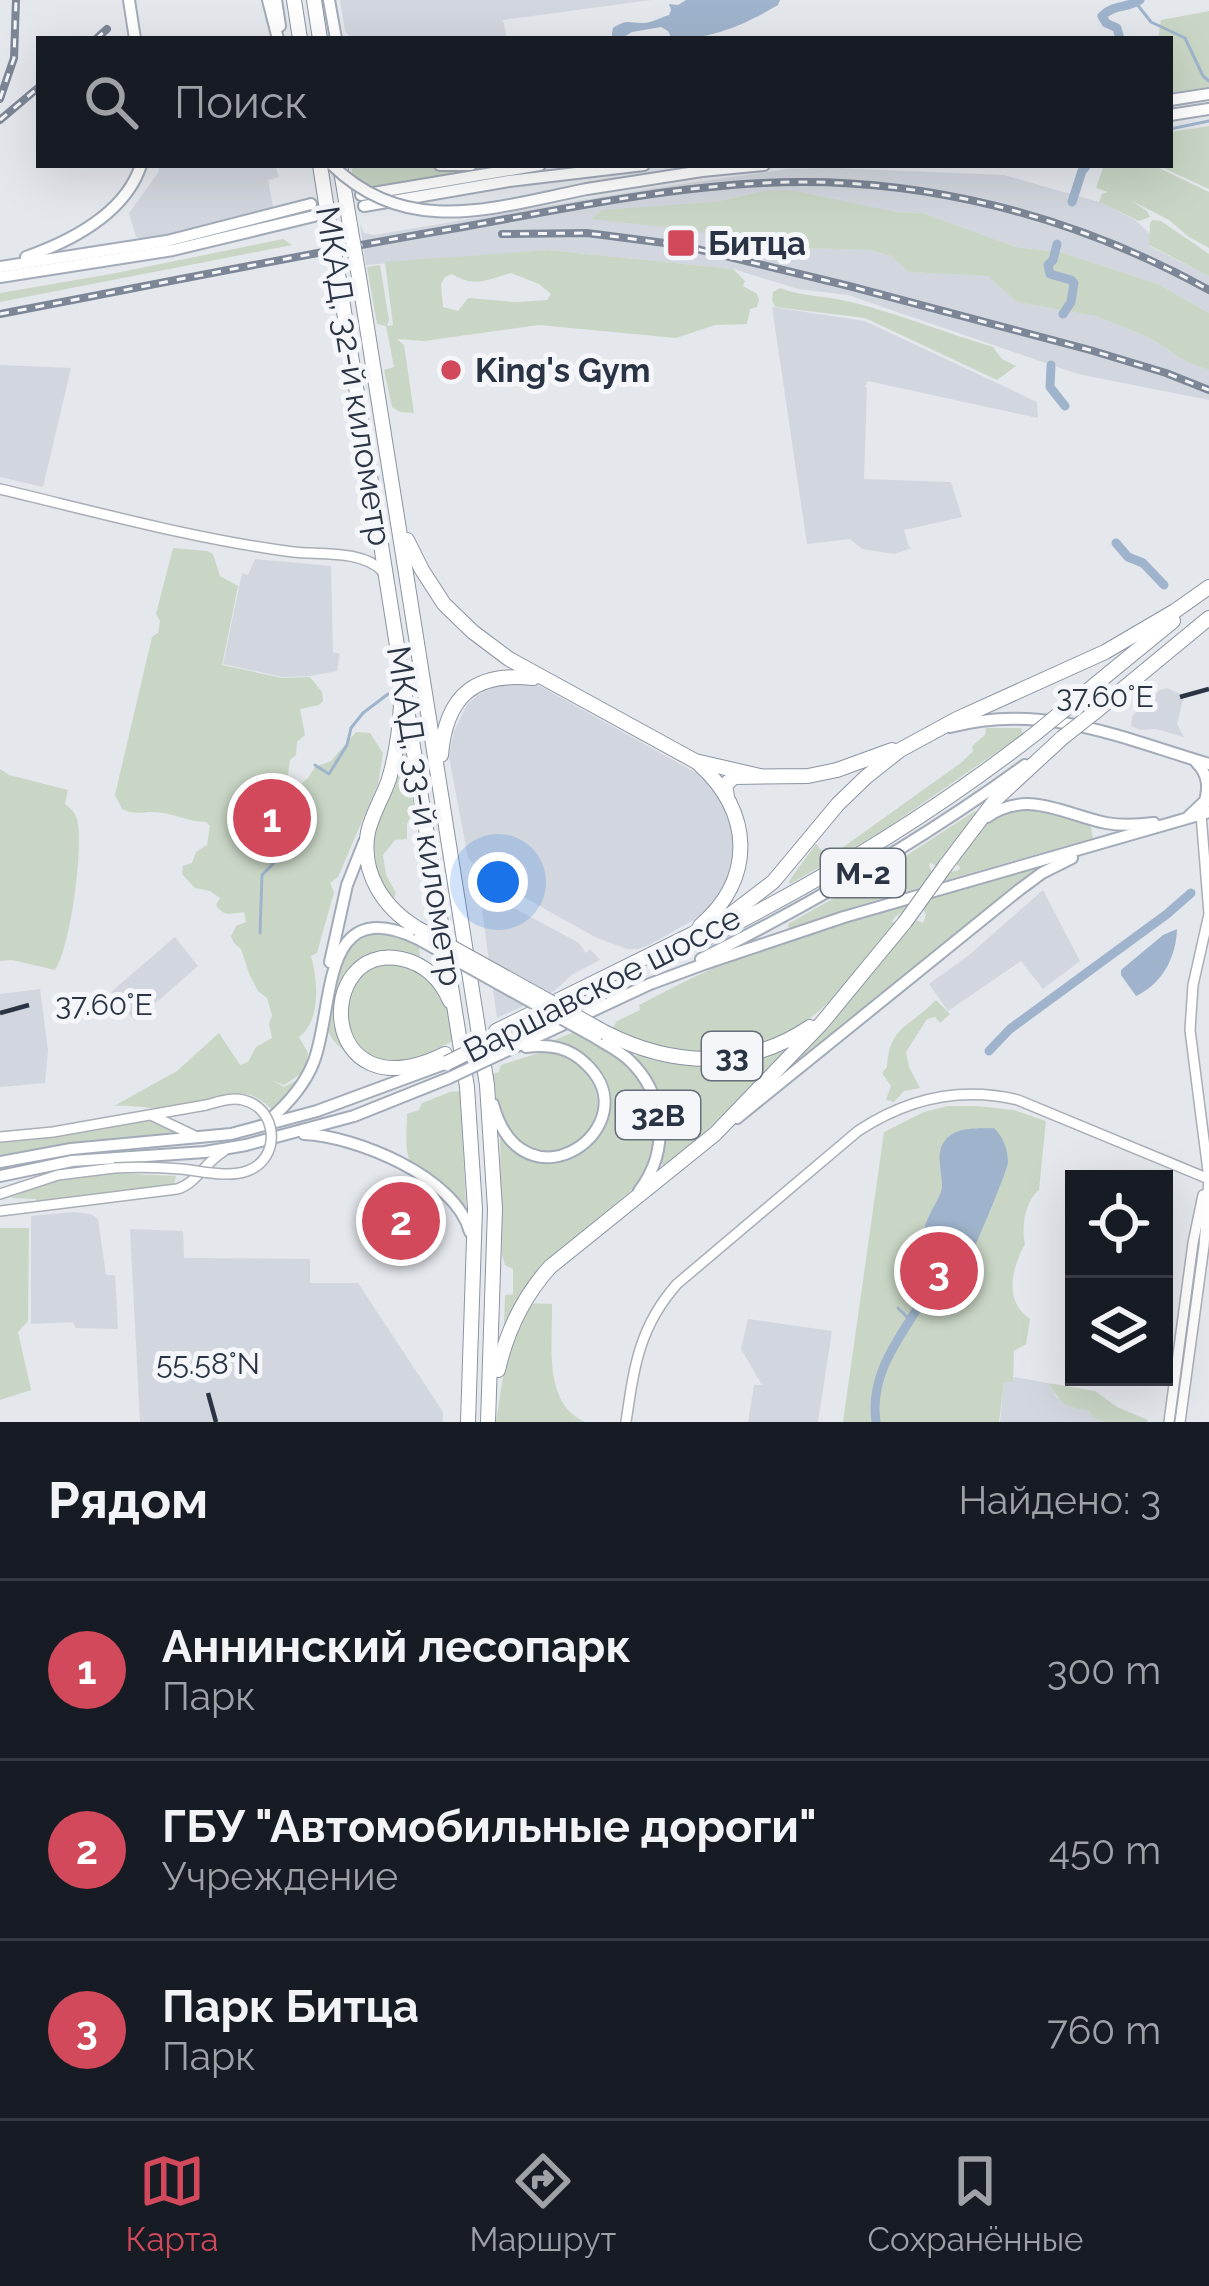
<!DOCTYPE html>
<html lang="ru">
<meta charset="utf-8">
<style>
body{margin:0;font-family:Raleway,sans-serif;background:#20242c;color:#f1f3f6}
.controls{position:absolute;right:36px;bottom:36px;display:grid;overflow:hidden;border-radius:0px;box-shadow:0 12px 48px #0002}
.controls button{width:108px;height:108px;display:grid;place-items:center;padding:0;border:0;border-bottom:3px solid #363941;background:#171b24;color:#f1f3f6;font:60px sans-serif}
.you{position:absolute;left:498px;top:882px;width:42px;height:42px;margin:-30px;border:9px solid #fff;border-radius:50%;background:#1a73e8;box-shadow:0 0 0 18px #1a73e833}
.badge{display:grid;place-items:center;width:78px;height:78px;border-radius:50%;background:#d1495b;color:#fff;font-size:39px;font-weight:700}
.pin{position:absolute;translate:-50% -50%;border:6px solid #fff;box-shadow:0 3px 12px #0006}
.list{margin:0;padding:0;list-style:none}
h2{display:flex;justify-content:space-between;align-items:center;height:156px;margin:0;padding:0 48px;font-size:51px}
h2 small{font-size:39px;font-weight:400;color:#9ea1a6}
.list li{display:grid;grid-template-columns:78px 1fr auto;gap:36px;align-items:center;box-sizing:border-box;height:180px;padding:0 48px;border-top:3px solid #363941}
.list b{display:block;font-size:45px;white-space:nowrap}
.list p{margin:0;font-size:39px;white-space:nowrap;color:#9ea1a6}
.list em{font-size:39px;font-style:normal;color:#9ea1a6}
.icon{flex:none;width:66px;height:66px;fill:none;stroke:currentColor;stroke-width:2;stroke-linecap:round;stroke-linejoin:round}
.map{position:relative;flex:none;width:1209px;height:1422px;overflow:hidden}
.search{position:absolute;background:#171b24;box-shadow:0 12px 48px #0002;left:36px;right:36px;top:36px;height:132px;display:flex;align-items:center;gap:30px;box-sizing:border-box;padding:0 42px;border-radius:0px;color:#9ea1a6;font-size:45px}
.sheet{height:696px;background:#171b24}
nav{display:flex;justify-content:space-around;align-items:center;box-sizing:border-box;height:168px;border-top:3px solid #363941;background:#171b24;font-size:33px;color:#9ea1a6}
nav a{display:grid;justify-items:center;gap:6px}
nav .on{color:#d1495b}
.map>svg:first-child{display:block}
.built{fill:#d2d6de}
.green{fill:#c9d6c5;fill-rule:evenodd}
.water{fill:#9fb4cc}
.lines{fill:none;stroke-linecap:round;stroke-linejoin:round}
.stream{stroke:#9fb4cc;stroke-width:3}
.river{stroke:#9fb4cc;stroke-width:9}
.primary-tunnel{stroke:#bfc3cb;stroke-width:10;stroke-dasharray:10 5;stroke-linecap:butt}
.secondary-casing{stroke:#a9aeb7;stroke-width:12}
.primary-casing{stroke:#a3abb8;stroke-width:14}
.highway-casing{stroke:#8b94a3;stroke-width:16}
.secondary{stroke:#fff;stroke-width:9}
.primary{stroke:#fff;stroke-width:10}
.highway{stroke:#fff;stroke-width:14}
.rail-casing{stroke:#7d8696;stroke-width:8}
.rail{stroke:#f4f6f9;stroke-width:3;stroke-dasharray:9;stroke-linecap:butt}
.secondary-bridge-casing{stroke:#a9aeb7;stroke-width:12;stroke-linecap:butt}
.primary-bridge-casing{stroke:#a3abb8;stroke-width:14;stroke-linecap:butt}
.highway-bridge-casing{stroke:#8b94a3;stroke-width:16;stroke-linecap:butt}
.secondary-bridge{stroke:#fff;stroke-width:9}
.primary-bridge{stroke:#fff;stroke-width:10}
.highway-bridge{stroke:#fff;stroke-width:14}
.ticks{fill:none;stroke:#2b3445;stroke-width:4.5}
.poi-dot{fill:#d1495b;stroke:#f4f6f9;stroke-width:4.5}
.labels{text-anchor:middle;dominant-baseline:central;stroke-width:10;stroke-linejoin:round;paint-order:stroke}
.shield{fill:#f4f6f9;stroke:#676e7b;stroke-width:3}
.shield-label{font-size:30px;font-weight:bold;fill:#2b3445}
.poi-label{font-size:33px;font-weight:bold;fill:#2b3445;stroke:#f4f6f9;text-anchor:start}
.street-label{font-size:33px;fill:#2b3445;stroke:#f4f6f9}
.ticks-label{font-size:30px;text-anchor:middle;fill:#2b3445;stroke:#f4f6f9;stroke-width:10;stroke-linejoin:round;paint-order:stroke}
</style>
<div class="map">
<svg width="1209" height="1422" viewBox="0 0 1209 1422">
<rect width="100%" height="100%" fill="#e4e7ec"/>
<g class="built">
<path d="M340,0h311l-148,20 4,19h-155l-7,-8z"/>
<path d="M160,165h115l4,12 -11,3 5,27 -65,19 -66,14 -6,-3 -7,-24 29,-40z"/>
<path d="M832,168l172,7 95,27 36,18 15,14 -1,12 60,30v37l-51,-29 -98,-32 -44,-5 -93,-34 -27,-1 -132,-21 -50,11 -122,16 101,12 103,18 74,2 21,6 18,16 79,4 30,26 77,14 53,21 41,26 20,7v30l-131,-26 -230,-79 -50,-6 -65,-20 -185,-19 -182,15 -6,-41 4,9 10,2 280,-47 134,-19z"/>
<path d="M772,307l93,14 172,81 1,16 -170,-37 -3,5 2,2 -3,91 87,3 11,35 -58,13 5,17 3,1 -18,6 -32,-5 -12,-10 -43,5z"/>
<path d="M0,365l71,3 -28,119 -43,-10z"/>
<path d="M255,559l76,7 2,86 7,2 -3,17 -27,5 -27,1 -60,-13 19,-91 6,2z"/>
<path d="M516,684l22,1 160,89 18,18 10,15 7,23 3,25 -10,31 -17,23 -16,11 -44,25 -12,4h-10l-32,-12 -109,-61 -18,-18 -19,-101 5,-26 13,-26 11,-10 18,-9z"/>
<path d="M1167,688l17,8 -7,28 7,13 -28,-8 -16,1 -9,-4 1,-9 8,-10 20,-17z"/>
<path d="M479,889l10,5 3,8 9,-1 78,42 7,10 4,-4 10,11 -27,14 -20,18 -56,26z"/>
<path d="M1043,890l37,71 -37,28 -22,-28 -73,50 -19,-27 40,-29z"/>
<path d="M175,937l23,29 -63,55 -24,-29z"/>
<path d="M40,989l8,61 -3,33 -45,4v-93z"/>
<path d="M73,1212l18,2 7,5 8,56h9l3,54 -42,-1 -3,-6 -42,2v-108z"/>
<path d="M130,1229l53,2 1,27 126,1v24h48l85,129v10h-303z"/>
<path d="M748,1319l84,12 -14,91h-70l6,-37h8l-21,-36z"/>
<path d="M1014,1377l34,6 9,15 32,12 2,7 14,5h-105l4,-41h8z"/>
</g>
<g class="green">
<path d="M1209,11v76l-39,6v-54h-12l3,-19z"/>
<path d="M1209,126v63l-52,-24h13v-33z"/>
<path d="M351,165h66l32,5 69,-5 -163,26z"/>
<path d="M1104,165h41l7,3 1,-3 56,27v56l-20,-11 -20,-17 -39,-20 17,11 3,6 -11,4 -40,-19 3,-8 6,-2 -12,-4z"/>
<path d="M790,190l106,22 27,1 93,34 44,5 98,32 51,29v57l-20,-7 -41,-26 -53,-21 -78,-14 -29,-26 -79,-4 -18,-16 -21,-6 -74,-2 -13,4 -91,-22 -101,-11 11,-9 112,-8 50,-11z"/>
<path d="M1153,220l8,1 48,33v22l-60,-31 1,-22z"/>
<path d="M283,239l9,6 -292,57v-9l111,-19z"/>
<path d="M548,250l185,19 12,12 -2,5 14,8 2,6 -2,7 -7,2 -3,15 -32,1 -39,13 -137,-13 -115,16 -27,-2 7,6 10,68 -14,-1 -8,-5 -8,-37 10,-3 -8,-41 -9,-2 -10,-57 13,-2 9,55 -2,6 6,-1 -8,-63zM511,273l28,11 12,10 -4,6 -32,2 -47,-4 -10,13 -15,-4 -2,-23 4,-7 7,-3c23,14 34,6 59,-1z"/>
<path d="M780,288c23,9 50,8 75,15 47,12 91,30 138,44l9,12 14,7 -19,14 -132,-62 -90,-11 -3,-7 1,-8z"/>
<path d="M173,548l34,3 6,3 7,22 18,10 -16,79 60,13 28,-1 12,15 1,9 -4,4 -19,4 5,26 -8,7 -1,13 -6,5 -2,15 -5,6 -4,17h6l23,-20 7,-11 16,-6 25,-29 14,1 13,20 -5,31 -40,93 -8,6 4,9 -17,61 -6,3c7,25 10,65 -12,81l9,16 -3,18 -21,14 -10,-4 10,6 19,-10 -30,34c-36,-40 -69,0 -110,-2 -18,-1 -30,-4 -49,-3l63,-35 42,-38 21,32 8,-3 8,-15 16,-9 -3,-14 3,-9 -5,-17 -9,-7 -8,-15 -9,-27 -7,-6 -3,-7 5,-10 10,-4 -2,-10c-12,1 -20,6 -28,-7l4,-7 -10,-7 -15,-3 -13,-14 1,-8 9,-3 4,-11 11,-7 3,-19 -4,-4c-18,0 -35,-10 -53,-10 -14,0 -18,3 -31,-3l-7,-14 37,-158 6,-4 2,-12 -4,-7z"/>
<path d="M986,728h35l2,6 -139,96 -94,54 -1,-3 27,-37 12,14 134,-96 11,-11 -1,-5 13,-11z"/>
<path d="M404,741l11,67 -8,16v15l-12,1 -12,15 3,20 10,18 -2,5 -4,-1 -13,-22 -4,-36z"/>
<path d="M0,769l9,6 59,15 -3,14c6,5 9,7 12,15 7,26 -6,128 -22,151l-43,-10 -12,1z"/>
<path d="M1033,808l57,15 3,15 -237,68 -67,24 -1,-6 99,-56 88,-57 2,2 -40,54 -6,-4 -2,2 4,11 26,-6 1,-3 -6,-5c26,-34 34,-51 79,-54z"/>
<path d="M1039,867l2,3 -268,213 140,-164 10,4 3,-8 -3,-7c-10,-2 -25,4 -31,13l4,3c-53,64 -93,127 -185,128 -12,0 -26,2 -37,0 -21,-4 -43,-15 -63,-21l6,-10 23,-11 -1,-5c24,-12 47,-25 73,-36 106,-43 217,-71 327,-102z"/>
<path d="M388,932l31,13 1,15 -41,-5 -43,49 1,26 11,24c-7,-6 -15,-12 -19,-21 -4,-11 2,-26 4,-37 6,-39 12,-59 55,-64z"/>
<path d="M404,963c40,26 41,32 50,77 -34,19 -86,40 -104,-8 -12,-31 -1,-43 20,-65z"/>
<path d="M936,1000l14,14 -10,9 -5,-6 -8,2 -21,33 3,15 11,21 -16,3 -10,11 -8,-2 5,-14 -9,-13 5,-6c2,-41 23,-40 49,-67z"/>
<path d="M576,1031c17,12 39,21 55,38 30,30 31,81 8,115l-83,70 -35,41 -17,30 1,-30 8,-1v-25l-8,-4 -3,-10 -2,-119c63,76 154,-32 85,-79 -10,-7 -23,-11 -35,-15z"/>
<path d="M791,1046l-9,14 -116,108 -5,-5c12,-37 -1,-77 -26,-106l2,-2c48,19 106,7 154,-9z"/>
<path d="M545,1051c16,2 31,9 41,21 38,51 -30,109 -72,64 -14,-16 -19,-42 -22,-62l7,-2 2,-7z"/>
<path d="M460,1091l6,115 -2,1c-13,-17 -45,-30 -53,-44 -7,-12 -4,-35 -4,-49l12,-4 3,-7 28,-11z"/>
<path d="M948,1106h29l37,4 32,11 -7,69c-14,11 -18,37 -14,54 -13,24 -22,57 5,75l-4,25 -12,7 -1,31h-9l-5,40h-156l41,-290 40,-20z"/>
<path d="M152,1118l25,13 -2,3 -112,10 -63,11v-14l94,-10z"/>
<path d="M113,1173l63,3 -3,12 -136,18 -1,-7 -26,-1 40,-17z"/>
<path d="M0,1228h29l-1,93 -10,11 13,58 -31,10z"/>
<path d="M527,1303l25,1c1,39 -10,99 33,118h-89l11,-71z"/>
<path d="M1048,1383l47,8 22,16 31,13 -1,2h-42l-14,-5 -2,-7c-22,-1 -30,-9 -41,-27z"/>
</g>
<g class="water">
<path d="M686,0h94l-2,5c-34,20 -66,34 -106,34l-4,-8 -7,-4 -29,5 -12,7h-9l2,-11c16,-10 16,-4 31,-5 7,0 18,-6 25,-8l2,-5 -2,-6 9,1z"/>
<path d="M1177,929c-1,28 -14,54 -41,67l-15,-21v-5l42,-35z"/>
<path d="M994,1128c9,9 14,21 14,34 0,8 -37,95 -43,106 -12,13 -27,7 -40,0 -7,-18 -3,-39 6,-56 4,-9 11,-17 11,-27 0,-16 -8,-33 5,-47 12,-12 32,-9 47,-10z"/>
</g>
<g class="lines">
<g class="stream">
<path d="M1136,3l15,19 34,16 18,38 6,5"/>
<path d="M1170,129l39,-8"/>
<path d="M315,765l14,9 18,-29 4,-17 12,-15 25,-19"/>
<path d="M260,933l2,-58 25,-25 7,-66"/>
<path d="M898,1308l11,11"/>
</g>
<g class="river">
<path d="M1120,39l-3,-11 -11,-5 -4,-7c14,-13 24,-7 38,-16"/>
<path d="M1072,202l10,-31 5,-6"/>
<path d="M1057,244l-4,16 -5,5 2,9 21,6 3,3 -3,19 -8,12"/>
<path d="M1051,365l-1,22 15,19"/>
<path d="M1116,543l12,14 15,6 21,22"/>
<path d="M989,1051l21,-22 157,-115 24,-21"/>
<path d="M876,1422c-9,-63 45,-103 64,-158"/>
</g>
<path class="primary-tunnel" d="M314,216l50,-10"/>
<defs>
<g id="secondary">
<path d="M0,489c97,23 194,50 293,63 26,3 70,-2 89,19"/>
<path d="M153,1116l42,20"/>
<path d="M0,1137l53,-5 153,-27"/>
<path d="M0,1194l58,-19 56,-7"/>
<path d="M0,1211l177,-22c19,-5 28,-27 47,-38"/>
<path d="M626,1422c8,-55 13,-95 51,-138l181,-153c50,-33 102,-45 160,-31l191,79"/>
<path d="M1169,1422l24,-179 10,-48"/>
<path d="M1180,1422l24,-176 5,-67 -19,-149 3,-45 16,-71 -8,-100"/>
</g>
<g id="primary">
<path d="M129,0l6,39"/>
<path d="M268,0l10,39"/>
<path d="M276,0l4,26"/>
<path d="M329,0l7,39"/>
<path d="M1170,100l39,-6"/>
<path d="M1170,115l39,-6"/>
<path d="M440,165h31"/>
<path d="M587,189l115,-18 62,-6"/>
<path d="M361,195l179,-30"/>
<path d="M364,206l145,-25 135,-16"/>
<path d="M26,257c45,-16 99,-43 115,-92"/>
<path d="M0,267l167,-26 144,-37"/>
<path d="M0,277l173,-27 141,-34"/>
<path d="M950,727c93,-25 171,11 259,37"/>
<path d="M1196,762c13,13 13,26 8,43"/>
<path d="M1189,816l16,-15"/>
<path d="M987,817c41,-28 76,-3 119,6 16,3 32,2 48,0"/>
<path d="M680,952l27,-16"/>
<path d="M701,959c114,-57 221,-119 324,-194"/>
<path d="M330,962l17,-77 17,-43"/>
<path d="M596,1038c11,7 23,13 32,21 38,35 42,92 11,132"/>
<path d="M500,1054l150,-70 54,-20 140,-47 365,-105"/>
<path d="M493,1104c30,112 159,22 93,-40 -17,-17 -37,-20 -60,-17"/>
<path d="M737,1118l282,-228 23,-17 30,-15"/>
<path d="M268,1121c20,-17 37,-36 46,-60 21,-56 5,-169 104,-122"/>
<path d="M304,1134c52,2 152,43 166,98"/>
<path d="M0,1162l71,-13 160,-15 86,-23 130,-48"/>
<path d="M0,1176l72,-15 133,-9 41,-7 108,-29 95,-38"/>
</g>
<g id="highway">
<path d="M294,0l6,39"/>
<path d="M314,0l6,39"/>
<path d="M320,165l10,64"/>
<path d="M340,165l10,60"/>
<path d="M359,277l128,808 8,124 -7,213"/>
<path d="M339,280l128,807 8,122 -7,213"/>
<path d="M407,540l15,30 22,34 29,28 36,27 186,102 65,15"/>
<path d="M401,704c-1,25 -5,51 -12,75 -6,18 -17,35 -21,53 -8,41 16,76 49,96"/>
<path d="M1069,706l104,-85"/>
<path d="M1095,712l114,-94"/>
<path d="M441,755c5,-59 33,-83 92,-77"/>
<path d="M699,764c53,47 57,114 1,162"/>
<path d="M727,797l-2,-12 9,-8 74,-1 29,-6 55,-20"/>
<path d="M946,865l50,-66 66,-61"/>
<path d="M705,939c116,-58 229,-126 331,-206"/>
<path d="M496,1031l231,-114 46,-35 65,-78 28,-27 34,-27 57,-31 148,-67 70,-41 34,-24"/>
<path d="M606,1033c67,34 140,37 204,-6"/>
<path d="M445,1054c-130,64 -131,-114 -43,-95 23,5 39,21 48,42"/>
<path d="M498,1370c9,-40 25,-73 52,-103l165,-133 106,-110 84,-102"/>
</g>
</defs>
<use href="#secondary" class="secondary-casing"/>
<use href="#primary" class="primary-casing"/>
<use href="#highway" class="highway-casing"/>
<use href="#secondary" class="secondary"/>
<use href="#primary" class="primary"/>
<use href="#highway" class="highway"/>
<defs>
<g id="rail">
<path d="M96,39l11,-10"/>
<path d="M0,99l14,-41 2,-58"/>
<path d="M0,120l39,-33"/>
<path d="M502,234l85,-1 93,12 169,41 241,64 76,23 43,17"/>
<path d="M0,314c152,-29 304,-60 457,-86 101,-18 204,-40 306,-45 156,-8 310,32 446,107"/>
</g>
</defs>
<use href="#rail" class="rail-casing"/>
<use href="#rail" class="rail"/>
<defs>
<path id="secondary-bridge" d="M114,1168c22,-1 44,-1 67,1 20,2 47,9 66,2 35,-12 31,-63 -4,-71 -12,-3 -25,2 -37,5"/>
<g id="primary-bridge">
<path d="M332,165c76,74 163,42 255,24"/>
<path d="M418,939l178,99"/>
<path d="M449,1078l51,-24"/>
</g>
<g id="highway-bridge">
<path d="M350,225l9,52"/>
<path d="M330,229l9,51"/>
<path d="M1036,733l33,-27"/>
<path d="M1062,738l33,-26"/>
<path d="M905,922l41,-57"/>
<path d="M417,928l189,105"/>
<path d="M447,1063l50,-25"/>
</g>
</defs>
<use href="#secondary-bridge" class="secondary-bridge-casing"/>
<use href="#primary-bridge" class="primary-bridge-casing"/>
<use href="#highway-bridge" class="highway-bridge-casing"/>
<use href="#secondary-bridge" class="secondary-bridge"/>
<use href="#primary-bridge" class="primary-bridge"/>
<use href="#highway-bridge" class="highway-bridge"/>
</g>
<path class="ticks" d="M1180,697l29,-8M0,1013l29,-8M208,1393l8,29"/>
<g class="poi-dot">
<rect x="666" y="228" width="30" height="30" rx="6"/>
<circle cx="451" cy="370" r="12"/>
</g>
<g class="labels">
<g class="shield">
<rect x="821" y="849" width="84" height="48" rx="9"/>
<rect x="702" y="1032" width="60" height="48" rx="9"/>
<rect x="616" y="1091" width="84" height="48" rx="9"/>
</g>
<g class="shield-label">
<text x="863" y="873">М-2</text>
<text x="732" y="1056">33</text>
<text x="658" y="1115">32B</text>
</g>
<g class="poi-label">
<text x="708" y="243">Битца</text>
<text x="475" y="370">King's Gym</text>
</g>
<g class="street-label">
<text transform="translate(354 376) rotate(81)">МКАД, 32-й километр</text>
<text transform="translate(425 816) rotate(81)">МКАД, 33-й километр</text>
<text transform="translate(602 984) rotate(-27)">Варшавское шоссе</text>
</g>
</g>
<g class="ticks-label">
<text x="1105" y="707">37.60°E</text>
<text x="104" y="1015">37.60°E</text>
<text x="208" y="1374">55.58°N</text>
</g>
</svg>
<div class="controls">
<button><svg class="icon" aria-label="locate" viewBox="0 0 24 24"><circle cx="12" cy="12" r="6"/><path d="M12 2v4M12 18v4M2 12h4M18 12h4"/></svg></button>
<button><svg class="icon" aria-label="layers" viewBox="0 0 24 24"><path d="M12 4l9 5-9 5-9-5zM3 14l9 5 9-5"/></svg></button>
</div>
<div class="you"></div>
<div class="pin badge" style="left:272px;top:818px">1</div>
<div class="pin badge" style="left:401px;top:1221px">2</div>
<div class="pin badge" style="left:939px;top:1271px">3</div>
<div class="search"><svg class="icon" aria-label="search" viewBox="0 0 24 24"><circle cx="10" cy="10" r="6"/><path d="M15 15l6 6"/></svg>Поиск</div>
</div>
<section class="sheet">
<h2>Рядом<small>Найдено: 3</small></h2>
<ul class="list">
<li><span class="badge">1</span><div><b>Аннинский лесопарк</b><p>Парк</p></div><em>300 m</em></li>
<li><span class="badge">2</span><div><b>ГБУ &quot;Автомобильные дороги&quot;</b><p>Учреждение</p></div><em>450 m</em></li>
<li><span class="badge">3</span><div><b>Парк Битца</b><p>Парк</p></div><em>760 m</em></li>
</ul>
</section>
<nav>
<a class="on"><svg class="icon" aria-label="map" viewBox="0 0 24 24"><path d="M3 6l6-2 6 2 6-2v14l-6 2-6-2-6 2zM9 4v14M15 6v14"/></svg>Карта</a>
<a><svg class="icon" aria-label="directions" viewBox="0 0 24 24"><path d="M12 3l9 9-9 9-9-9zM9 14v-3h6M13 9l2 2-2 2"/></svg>Маршрут</a>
<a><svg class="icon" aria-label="saved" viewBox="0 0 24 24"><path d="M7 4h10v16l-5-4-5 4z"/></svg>Сохранённые</a>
</nav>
